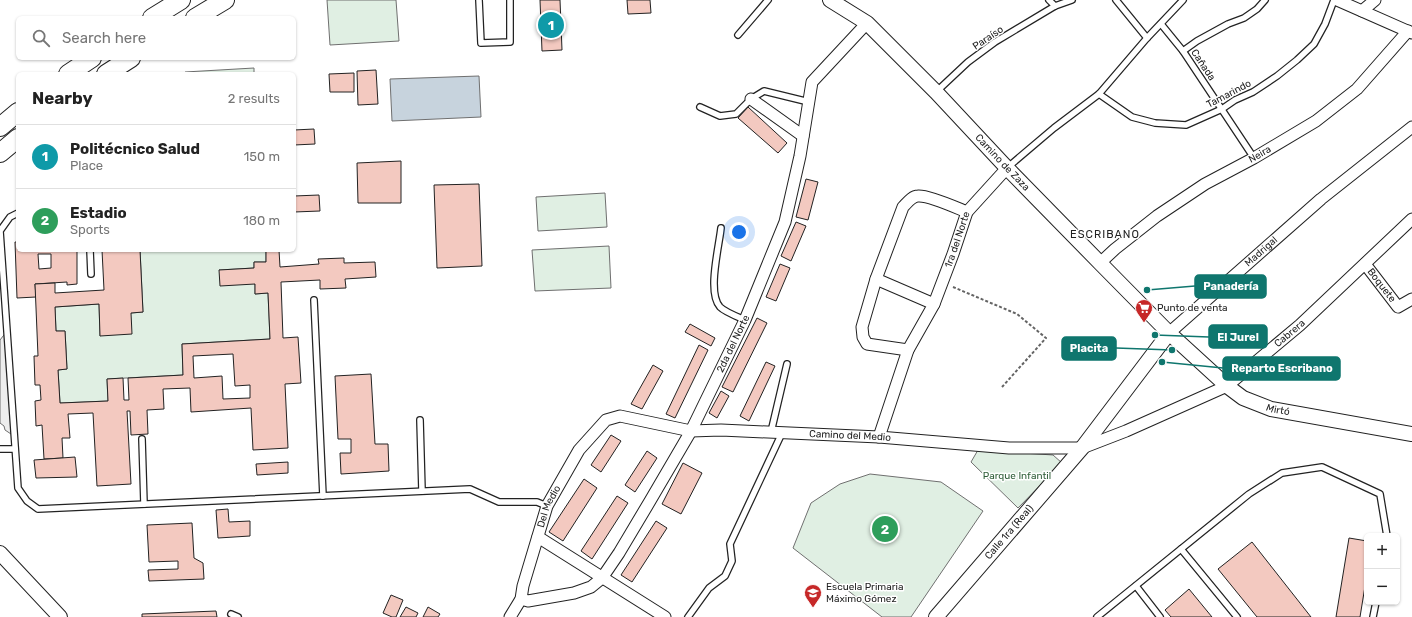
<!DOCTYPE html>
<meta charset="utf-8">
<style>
body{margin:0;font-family:Rubik,sans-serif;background:#f2f2f2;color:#222}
.controls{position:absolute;right:12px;bottom:12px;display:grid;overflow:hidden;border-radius:6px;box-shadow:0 1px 3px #0004}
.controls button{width:36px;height:36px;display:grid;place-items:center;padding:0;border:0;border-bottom:1px solid #e0e0e0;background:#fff;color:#222;font:20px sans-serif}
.you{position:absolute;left:739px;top:232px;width:14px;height:14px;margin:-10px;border:3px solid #fff;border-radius:50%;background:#1a73e8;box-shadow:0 0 0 6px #1a73e833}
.badge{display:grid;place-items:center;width:26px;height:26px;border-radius:50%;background:#0b8043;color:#fff;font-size:13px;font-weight:700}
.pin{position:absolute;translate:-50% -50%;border:2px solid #fff;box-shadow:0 1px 4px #0006}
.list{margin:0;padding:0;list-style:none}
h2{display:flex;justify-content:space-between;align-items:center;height:52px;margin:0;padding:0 16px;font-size:17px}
h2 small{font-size:13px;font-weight:400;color:#767676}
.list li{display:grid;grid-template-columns:26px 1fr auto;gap:12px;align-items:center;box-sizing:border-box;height:64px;padding:0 16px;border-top:1px solid #e0e0e0}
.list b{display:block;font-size:15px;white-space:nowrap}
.list p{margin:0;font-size:13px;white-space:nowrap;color:#767676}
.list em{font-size:13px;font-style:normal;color:#767676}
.icon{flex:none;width:22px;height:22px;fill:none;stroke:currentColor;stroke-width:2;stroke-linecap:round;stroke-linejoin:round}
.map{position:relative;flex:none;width:1412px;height:617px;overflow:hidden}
.search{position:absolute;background:#fff;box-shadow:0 1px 3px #0004;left:16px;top:16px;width:280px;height:44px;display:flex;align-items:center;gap:10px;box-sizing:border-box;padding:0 14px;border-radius:6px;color:#767676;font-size:15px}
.panel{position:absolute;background:#fff;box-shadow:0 1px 3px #0004;left:16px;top:72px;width:280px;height:180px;border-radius:6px}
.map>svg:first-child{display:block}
.green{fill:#e0efe3;stroke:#6f6f6f}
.parking{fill:#ededed;stroke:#6f6f6f}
.water{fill:#c7d3dd;stroke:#6f6f6f}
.building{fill:#f3c9c0;stroke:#222;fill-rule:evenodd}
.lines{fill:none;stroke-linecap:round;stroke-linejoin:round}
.service-casing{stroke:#222;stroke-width:8}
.minor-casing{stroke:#222;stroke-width:13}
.tertiary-casing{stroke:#222;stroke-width:16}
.trunk-casing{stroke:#222;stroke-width:20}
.path{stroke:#646464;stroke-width:2;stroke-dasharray:3 2;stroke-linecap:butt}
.service{stroke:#fff;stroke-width:5.5}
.minor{stroke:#fff;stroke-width:11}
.tertiary{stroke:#fff;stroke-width:14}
.trunk{stroke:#fff;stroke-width:18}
.labels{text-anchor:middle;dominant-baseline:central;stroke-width:3;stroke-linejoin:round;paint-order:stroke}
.street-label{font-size:10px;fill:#222;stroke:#fff}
.poi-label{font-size:10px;fill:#222;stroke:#fff;text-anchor:start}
.park-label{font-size:10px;fill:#2f5e38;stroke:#fff}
.neighbourhood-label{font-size:11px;letter-spacing:1px;fill:#222;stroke:#fff}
.leader{fill:none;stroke:#0f766e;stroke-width:1.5}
.callout-dot{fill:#0f766e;stroke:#fff;stroke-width:1.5}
.callout{fill:#0f766e;stroke:#0f766e;stroke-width:1.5}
.callout-label{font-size:11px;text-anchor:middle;font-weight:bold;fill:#fff}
</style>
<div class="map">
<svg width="1412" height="617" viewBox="0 0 1412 617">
<rect width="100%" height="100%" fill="#fff"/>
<g class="green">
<path d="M327,0h69l3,41 -69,4z"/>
<path d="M254,68v6h-69v-2z"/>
<path d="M605,193l2,34 -69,4 -2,-34z"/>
<path d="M609,246l2,42 -76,3 -3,-41z"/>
<path d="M140,250h126v12h-12v6l-35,2 36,14v10l13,-1 2,46 -88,5 1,31 -76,4 1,22 -48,2 -2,-33 9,-1 -2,-38h-9l-1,-24 44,-3 1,32 31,-23 12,-1z"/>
<path d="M978,450l75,5 9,8 -44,45 -47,-46z"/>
<path d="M870,474l71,8 42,29 -72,106h-29l-89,-69 18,-45 29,-19z"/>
</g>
<path class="parking" d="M7,331l7,105 -9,-6 -1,-4 -4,-3v-83z"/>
<path class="water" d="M479,76l2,41 -89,4 -2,-42z"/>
<g class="building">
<path d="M540,0h20l2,50 -20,1z"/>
<path d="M627,0h23l1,13 -23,1z"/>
<path d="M376,70l2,34 -20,1 -1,-34z"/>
<path d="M354,73v19h-24l-1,-18z"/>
<path d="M748,107l39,36 -9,10 -40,-35z"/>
<path d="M314,129l1,15 -21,1v-15z"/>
<path d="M401,161v42h-43l-1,-40z"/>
<path d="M806,179l12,3 -10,38 -12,-3z"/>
<path d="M479,184l3,82 -45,2 -3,-83z"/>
<path d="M319,195l1,16 -26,1v-16z"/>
<path d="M796,222l10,4 -15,35 -10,-5z"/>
<path d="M15,242h3v8h59v34l-10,1v-3l-32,2 1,13 -19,1zM38,254h13v14l-12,1z"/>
<path d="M102,250h38l3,62 -12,1 1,21 -32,2 -1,-32 -44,3 1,24h9l2,38 -9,1 2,33 48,-2 -1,-22 16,-1 1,22h5l-1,-22 55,-3 -1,-31 88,-5 -2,-46 -13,1v-10l-35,2 -1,-16 35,-2v-6h12v-12h13l1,17 39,-3 -1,-5 26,-1v5l31,-1 1,15 -31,2 1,9 -26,1v-9l-39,2 2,56 15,-1 3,46 -16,1 3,64 -35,2 -2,-42 -60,4 -1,-24 -27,1 1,20 -17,1 1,24 -17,1 -1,-24h-3l4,73 -34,2 -4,-73 -25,1 2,24h-8l1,20 -19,1 -2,-34 -6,1 -1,-25 6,-1 -1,-15h-5l-1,-29h4l-3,-72 20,-1v10l49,-3zM233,354l2,32 15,-1v13l-27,1 -1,-23 -28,2 -1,-22z"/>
<path d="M780,264l10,4 -14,33 -10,-4z"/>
<path d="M757,318l10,5 -34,69 -11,-5z"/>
<path d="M690,324l25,14 -4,8 -26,-14z"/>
<path d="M699,345l9,5 -33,68 -9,-4z"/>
<path d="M766,362l9,4 -26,55 -9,-5z"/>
<path d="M653,365l10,6 -21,38 -11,-5z"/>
<path d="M371,374l4,70h13l1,27 -48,3 -1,-21h11v-14h-13l-3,-63z"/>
<path d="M721,391l8,5 -12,22 -8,-5z"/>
<path d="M611,435l10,6 -20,31 -10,-7z"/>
<path d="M647,451l10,7 -22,34 -10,-7z"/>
<path d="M75,457l2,20 -41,1 -2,-18z"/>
<path d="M288,462v11l-31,2 -1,-11z"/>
<path d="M683,463l19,10 -21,41 -19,-10z"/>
<path d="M584,479l13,9 -34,53 -14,-9z"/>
<path d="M617,496l11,7 -36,56 -11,-8z"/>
<path d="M228,509l1,13 21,-1v15l-32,2 -2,-28z"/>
<path d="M656,521l11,7 -35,54 -11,-7z"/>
<path d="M192,523l2,35 9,5 1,16 -55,2 -1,-11 30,-1v-8l-29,1 -2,-37z"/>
<path d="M1349,538l18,3v33l-7,43h-24z"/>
<path d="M1252,542l59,75h-54l-39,-48z"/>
<path d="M1189,589l23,28h-41l-6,-7z"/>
<path d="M391,595l12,5 -7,17h-4l-9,-4z"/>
<path d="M406,607l12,6 -2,4h-16z"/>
<path d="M428,607l12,7 -2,3h-15z"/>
<path d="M216,611l1,6h-75v-3z"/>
</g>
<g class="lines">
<defs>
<g id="service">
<path d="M479,0l2,43 29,-1v-42"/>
<path d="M1049,0l6,6"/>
<path d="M1116,0l31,38"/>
<path d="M1161,24l22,27 71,107"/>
<path d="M738,35l30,-35"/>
<path d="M1183,51l14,-10 31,-17 16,-6 13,-9 8,-9"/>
<path d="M936,92l32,-30 27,-20 60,-36 17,-6"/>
<path d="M1099,94l33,23 23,6 31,2 36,-16 13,-9 18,-8 24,-16 20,-16 17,-16 11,-20 9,-24"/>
<path d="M700,107l20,9 16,-2 15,-15 13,-8 45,11"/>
<path d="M1008,167l46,-39 45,-34 48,-56 36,-38"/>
<path d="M18,213l-8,4 -10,14 18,257 9,13 11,8 432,-20 29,13h38l10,4"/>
<path d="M721,228c-2,19 -14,65 -1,79 5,5 18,10 25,13"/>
<path d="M90,250l1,24"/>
<path d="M314,300l9,196"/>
<path d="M420,420l2,71"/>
<path d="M771,432l16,-68"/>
<path d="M142,439l2,65"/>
<path d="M0,449h15"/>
<path d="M1181,549l56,68"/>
<path d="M1136,586l24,31"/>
<path d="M231,614l7,3"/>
<path d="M688,617l21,-29 16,-12 7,-15 -2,-17 52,-111"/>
<path d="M1097,617l152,-123 33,-21 40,-6 58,27 7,42"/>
<path d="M1373,617l3,-15"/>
</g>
<g id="minor">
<path d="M1337,0l75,33"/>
<path d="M1362,11l13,-11"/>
<path d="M751,99l52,37"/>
<path id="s1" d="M1100,263l15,-14 42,-33 48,-32 49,-26 62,-37 41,-32 51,-58"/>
<path id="s2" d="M1365,264l33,43 14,-8"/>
<path d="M876,279l58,25"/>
<path id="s3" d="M1169,333l152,-134 91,-72"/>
<path d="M908,350l-41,-6 -4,-7 -1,-10 14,-48 27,-72c4,-4 9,-11 15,-11 11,-1 39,12 49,16"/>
<path id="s4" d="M879,437l29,-87 26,-46 19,-50 14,-42 40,-44"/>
<path d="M538,537l127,80"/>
<path id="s5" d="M521,599l7,2 46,-8 17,-6 11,-9 17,-25 31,-52 41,-70 54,-111 40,-98 15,-66 12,-74 55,-59"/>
<path id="s6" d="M510,617l11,-18 2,-13 24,-80 32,-56 27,-30 14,-4 71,15 30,-1 158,7 130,11h73l44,-17 101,-45 73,-61 112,-106"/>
</g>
<g id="tertiary">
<path id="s7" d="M830,0l37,23 69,69 71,76 93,95 69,70 58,53 16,12 28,11 141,25"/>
<path d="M0,553l60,64"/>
<path id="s8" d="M936,617l146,-169 87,-115"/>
</g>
<g id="trunk">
<path d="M152,18l29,-18"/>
<path d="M195,18l30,-18"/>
<path d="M68,74l24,-16"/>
<path d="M106,74l25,-16"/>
<path d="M0,127l18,-15"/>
<path d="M0,153l18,-15"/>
</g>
</defs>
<use href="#service" class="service-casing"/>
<use href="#minor" class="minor-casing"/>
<use href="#tertiary" class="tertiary-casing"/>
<use href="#trunk" class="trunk-casing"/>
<path class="path" d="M953,287l64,27 29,24 -44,49"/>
<use href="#service" class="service"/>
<use href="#minor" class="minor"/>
<use href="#tertiary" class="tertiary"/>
<use href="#trunk" class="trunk"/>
</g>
<defs>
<symbol id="supermarket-pin" viewBox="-11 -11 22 30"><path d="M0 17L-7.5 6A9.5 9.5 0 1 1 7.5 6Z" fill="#c62828" stroke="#fff"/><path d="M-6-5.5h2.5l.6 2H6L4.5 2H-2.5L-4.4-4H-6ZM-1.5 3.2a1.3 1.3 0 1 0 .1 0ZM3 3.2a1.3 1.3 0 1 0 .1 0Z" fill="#fff"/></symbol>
<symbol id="school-pin" viewBox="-11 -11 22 30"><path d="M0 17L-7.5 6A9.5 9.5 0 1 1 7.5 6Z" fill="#c62828" stroke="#fff"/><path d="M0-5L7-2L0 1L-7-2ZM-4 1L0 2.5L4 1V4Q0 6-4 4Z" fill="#fff"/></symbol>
</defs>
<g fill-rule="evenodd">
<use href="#supermarket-pin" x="1134" y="298" width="20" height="27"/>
<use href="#school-pin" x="803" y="583" width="20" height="27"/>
</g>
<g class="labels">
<g class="street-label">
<text transform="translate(988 38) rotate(-34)">Paraíso</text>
<text transform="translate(1203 65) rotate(56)">Cañada</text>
<text transform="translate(1229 94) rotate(-28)">Tamarindo</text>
<text stroke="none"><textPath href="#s1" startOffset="194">Neira</textPath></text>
<text stroke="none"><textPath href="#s7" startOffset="238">Camino de Zaza</textPath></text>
<text stroke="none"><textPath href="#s4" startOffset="213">1ra del Norte</textPath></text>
<text stroke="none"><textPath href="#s3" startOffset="123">Madrigal</textPath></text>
<text stroke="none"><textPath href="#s2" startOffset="27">Boquete</textPath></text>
<text stroke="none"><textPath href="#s6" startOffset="941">Cabrera</textPath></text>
<text stroke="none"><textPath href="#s5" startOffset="355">2da del Norte</textPath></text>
<text stroke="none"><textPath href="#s7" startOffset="612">Mirtó</textPath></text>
<text stroke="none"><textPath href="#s6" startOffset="469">Camino del Medio</textPath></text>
<text stroke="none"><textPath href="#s6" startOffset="118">Del Medio</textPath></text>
<text stroke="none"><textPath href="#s8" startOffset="112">Calle 1ra (Real)</textPath></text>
</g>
<g class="poi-label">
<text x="1157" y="308">Punto de venta</text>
<text x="826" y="587">Escuela Primaria<tspan x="826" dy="12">Máximo Gómez</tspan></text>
</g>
<g class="park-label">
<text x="1017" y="476">Parque Infantil</text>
</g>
<g class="neighbourhood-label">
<text x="1105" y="234">ESCRIBANO</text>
</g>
</g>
<path class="leader" d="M1147 290L1195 286M1155 335L1209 337M1172 350L1116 348M1162 362L1223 368"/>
<g class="callout-dot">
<circle cx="1147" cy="290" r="4"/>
<circle cx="1155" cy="335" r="4"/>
<circle cx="1172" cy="350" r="4"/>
<circle cx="1162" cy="362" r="4"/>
</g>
<g class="callout">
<rect x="1195" y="275" width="71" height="23" rx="4"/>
<rect x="1209" y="325" width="58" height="23" rx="4"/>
<rect x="1062" y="337" width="54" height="23" rx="4"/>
<rect x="1223" y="357" width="117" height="23" rx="4"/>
</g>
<g class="callout-label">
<text x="1231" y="290">Panadería</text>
<text x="1238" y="341">El Jurel</text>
<text x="1089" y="352">Placita</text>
<text x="1282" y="372">Reparto Escribano</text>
</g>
</svg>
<div class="controls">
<button>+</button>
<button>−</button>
</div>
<div class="you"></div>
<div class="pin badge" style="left:551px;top:25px;background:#0f9aa8">1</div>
<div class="pin badge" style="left:885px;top:529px;background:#2e9e5b">2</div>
<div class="search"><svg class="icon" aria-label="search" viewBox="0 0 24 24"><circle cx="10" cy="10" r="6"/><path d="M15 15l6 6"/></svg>Search here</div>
<section class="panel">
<h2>Nearby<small>2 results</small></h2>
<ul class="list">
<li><span class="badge" style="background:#0f9aa8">1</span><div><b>Politécnico Salud</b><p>Place</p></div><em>150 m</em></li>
<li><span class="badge" style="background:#2e9e5b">2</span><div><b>Estadio</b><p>Sports</p></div><em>180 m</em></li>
</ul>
</section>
</div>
